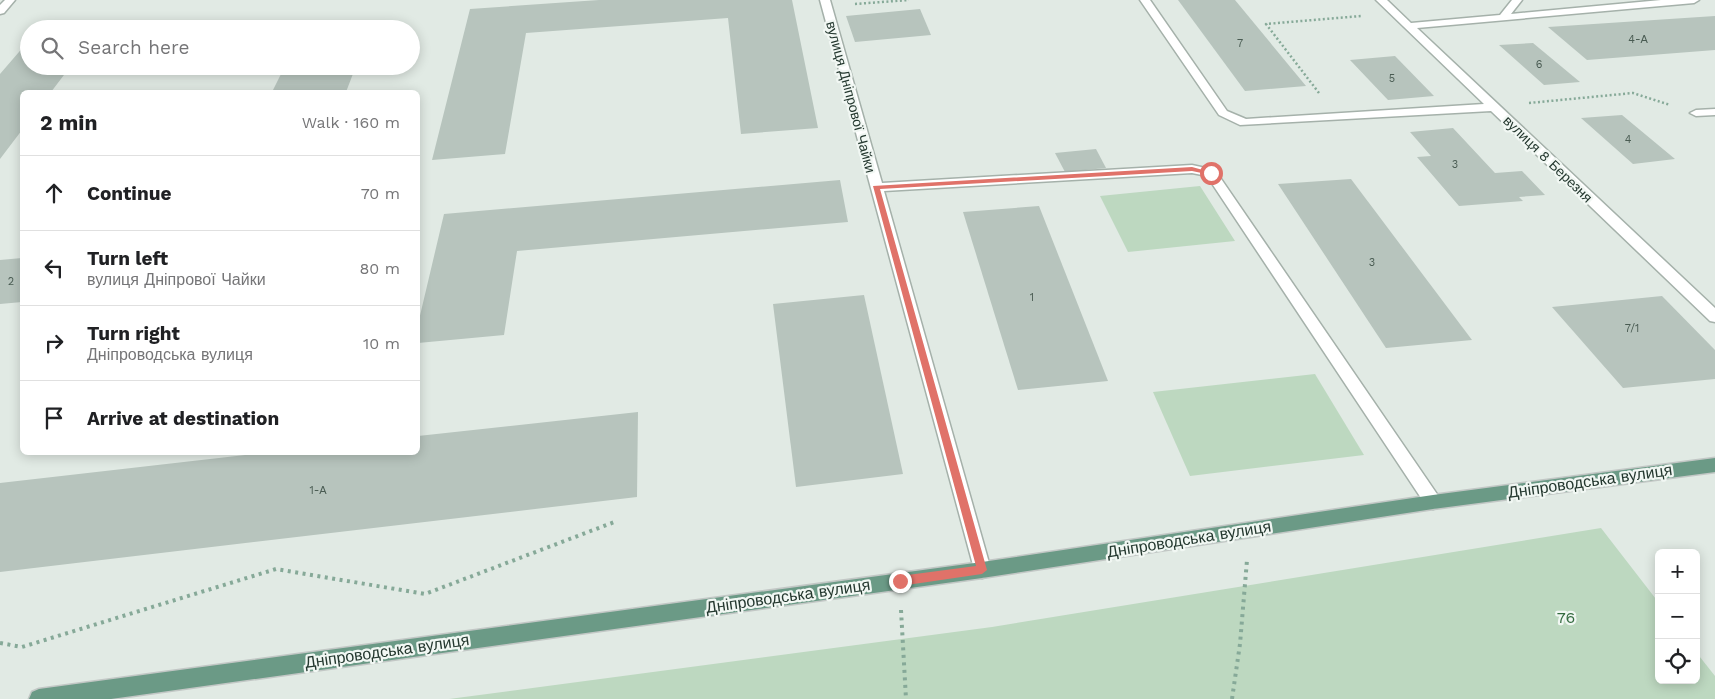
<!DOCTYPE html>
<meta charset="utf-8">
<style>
body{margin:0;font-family:"Work Sans",sans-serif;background:#f2f2f2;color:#202124}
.controls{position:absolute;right:15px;bottom:15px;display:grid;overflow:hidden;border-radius:8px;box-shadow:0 2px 12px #0003}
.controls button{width:45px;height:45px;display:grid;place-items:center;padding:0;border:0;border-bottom:1px solid #e0e0e0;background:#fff;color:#202124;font:25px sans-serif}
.stop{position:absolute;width:15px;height:15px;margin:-11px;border:4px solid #e07269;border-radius:50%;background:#fff}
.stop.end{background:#e07269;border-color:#fff;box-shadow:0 1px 5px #0008}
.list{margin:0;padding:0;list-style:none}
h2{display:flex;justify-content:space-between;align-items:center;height:65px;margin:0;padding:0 20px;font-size:21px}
h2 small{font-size:16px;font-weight:400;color:#757577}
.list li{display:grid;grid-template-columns:32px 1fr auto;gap:15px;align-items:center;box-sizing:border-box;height:75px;padding:0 20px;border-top:1px solid #e0e0e0}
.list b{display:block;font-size:19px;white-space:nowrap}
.list p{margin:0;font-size:16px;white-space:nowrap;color:#757577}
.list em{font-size:16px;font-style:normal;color:#757577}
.icon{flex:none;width:28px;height:28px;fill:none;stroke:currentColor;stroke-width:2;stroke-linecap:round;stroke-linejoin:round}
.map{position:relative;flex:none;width:1715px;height:699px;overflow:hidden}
.search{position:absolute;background:#fff;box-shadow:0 2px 12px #0003;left:20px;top:20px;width:400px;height:55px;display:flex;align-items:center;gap:12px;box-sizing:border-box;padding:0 18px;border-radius:28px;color:#757577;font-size:19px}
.panel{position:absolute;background:#fff;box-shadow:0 2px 12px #0003;left:20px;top:90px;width:400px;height:365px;border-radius:8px}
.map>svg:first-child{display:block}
.green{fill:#bdd8c0}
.building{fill:#b7c4bd}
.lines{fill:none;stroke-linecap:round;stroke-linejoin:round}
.minor-casing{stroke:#a5b1aa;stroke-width:3}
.major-casing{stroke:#c2c7c5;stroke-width:3}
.path-far1{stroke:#86a998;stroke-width:2.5;stroke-dasharray:2 2.5;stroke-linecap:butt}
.path{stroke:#86a998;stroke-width:4;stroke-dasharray:3 4.5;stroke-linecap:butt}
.minor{fill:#fff;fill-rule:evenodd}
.major{fill:#6b9a86;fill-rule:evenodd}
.route{fill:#e07269}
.labels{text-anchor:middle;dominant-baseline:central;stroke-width:4.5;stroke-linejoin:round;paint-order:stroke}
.number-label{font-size:11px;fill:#495b52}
.street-label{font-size:14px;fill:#24382f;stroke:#f1f7f3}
.near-street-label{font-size:16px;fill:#24382f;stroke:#f1f7f3}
.near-park-label{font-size:16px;fill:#336a3f;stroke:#f1f7f3}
</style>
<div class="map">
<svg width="1715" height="699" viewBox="0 0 1715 699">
<rect width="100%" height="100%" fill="#e1eae4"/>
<g class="green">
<path d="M1200,186l35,55 -107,11 -28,-56z"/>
<path d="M1315,374l49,81 -174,21 -37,-84z"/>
<path d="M1601,528l58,75v77h37v-28l19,24v23h-1266l543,-72z"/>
</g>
<g class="building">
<path d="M599,0h193l26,128 -77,6 -13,-116 -202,15 -21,121 -73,6 38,-151z"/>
<path d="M1178,0h57l71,86 -61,5z"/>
<path d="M920,9l11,26 -76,7 -9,-26z"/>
<path d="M1715,16v34l-128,10 -39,-33z"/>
<path d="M374,20l-3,9h-101v-2z"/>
<path d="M1533,43l47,39 -36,3 -45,-40z"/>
<path d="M25,45h4v21l80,2 -42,3 -16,21h-29v38l-22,29v-85z"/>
<path d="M1395,56l39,40 -46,4 -38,-40z"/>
<path d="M285,66h71l-10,26h-74z"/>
<path d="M1622,115l53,44 -42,5 -52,-46z"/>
<path d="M1453,128l42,45 27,-2 23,24 -26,2 4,4 -64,5 -42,-49 14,-1 -21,-24z"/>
<path d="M1096,149l10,19 -41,4 -10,-19z"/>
<path d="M1351,179l121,161 -86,8 -108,-164z"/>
<path d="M840,180l8,42 -331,29 -13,84 -86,8v-19l26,-110z"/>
<path d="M1039,206l69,175 -90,9 -55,-178z"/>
<path d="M22,258v44l-22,2v-44z"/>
<path d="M864,295l39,179 -107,13 -23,-183z"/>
<path d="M1662,296l53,54v29l-92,9 -71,-81z"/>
<path d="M638,412l-1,85 -637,75v-89l272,-31h146v-16z"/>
</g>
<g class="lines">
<defs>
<g id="minor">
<path d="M5,0h10l-11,13 -4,1v-9z"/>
<path d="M820,0h10l52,183 310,-18 23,5 224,327 3,5 -3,5 -6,2 -6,-2 -220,-331 -15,-3 -308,18 107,379 -3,6 -6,2 -6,-2z"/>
<path d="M1140,0h10l77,111 19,8 238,-15 -108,-104h11l24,23 89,-8 12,-15h10l-11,14 150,-14h38l-5,3 -277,25 298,280v14l-5,-1 -219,-210 -251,14 -21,-10z"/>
<path d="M1715,109v6l-19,1 -6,-3 6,-3z"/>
</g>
<path id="major" d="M1715,458v14l-282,37 -451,69 -871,121h-82l3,-7 7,-3 943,-127 451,-67z"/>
</defs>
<use href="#minor" class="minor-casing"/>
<use href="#major" class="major-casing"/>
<g class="path-far1">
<path d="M855,4l54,-4"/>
<path d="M1319,93l-53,-69 95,-8"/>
<path d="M1529,103l104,-10 37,12"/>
</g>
<g class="path">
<path d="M901,610l5,89"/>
<path d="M0,643l22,4 254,-78 149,25 192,-73"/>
<path d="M1232,699l8,-55 7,-84"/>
</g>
<use href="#minor" class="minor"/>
<use href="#major" class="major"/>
</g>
<path class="route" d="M1192,167l22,6 -3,2 -19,-4 -312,18 107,381 -5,4 -82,12 -4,-2 -1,-3 5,-5 76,-10 -103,-380z"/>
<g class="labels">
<g class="number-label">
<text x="1638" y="39">4-А</text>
<text x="1240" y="43">7</text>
<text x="1539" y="64">6</text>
<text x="1392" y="78">5</text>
<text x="1628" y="139">4</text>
<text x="1455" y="164">3</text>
<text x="1372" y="262">3</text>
<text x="11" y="281">2</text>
<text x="1032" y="297">1</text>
<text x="1632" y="328">7/1</text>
<text x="318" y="490">1-А</text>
</g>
<g class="street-label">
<text transform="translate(851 97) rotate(75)">вулиця Дніпрової Чайки</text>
<text transform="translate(1548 159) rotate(44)">вулиця 8 Березня</text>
</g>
<g class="near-street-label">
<text transform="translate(1590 481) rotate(-8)">Дніпроводська вулиця</text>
<text transform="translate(1189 539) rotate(-9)">Дніпроводська вулиця</text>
<text transform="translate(788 596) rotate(-8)">Дніпроводська вулиця</text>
<text transform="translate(387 651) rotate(-8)">Дніпроводська вулиця</text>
</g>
<g class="near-park-label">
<text x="1566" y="617">76</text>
</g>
</g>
</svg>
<div class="controls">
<button>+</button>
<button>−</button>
<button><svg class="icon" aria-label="locate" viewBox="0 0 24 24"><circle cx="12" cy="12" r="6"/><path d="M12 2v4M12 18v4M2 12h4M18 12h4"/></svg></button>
</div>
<div class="stop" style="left:1211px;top:173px"></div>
<div class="stop end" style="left:900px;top:581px"></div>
<div class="search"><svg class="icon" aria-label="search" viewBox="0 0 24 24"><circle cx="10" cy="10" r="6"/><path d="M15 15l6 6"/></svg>Search here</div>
<section class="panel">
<h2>2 min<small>Walk · 160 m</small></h2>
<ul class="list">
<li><svg class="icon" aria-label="ahead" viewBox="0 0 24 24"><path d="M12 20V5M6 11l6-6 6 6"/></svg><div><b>Continue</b></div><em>70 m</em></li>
<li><svg class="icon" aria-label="left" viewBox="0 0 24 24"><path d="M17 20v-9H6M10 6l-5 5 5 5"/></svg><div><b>Turn left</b><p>вулиця Дніпрової Чайки</p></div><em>80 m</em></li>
<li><svg class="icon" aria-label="right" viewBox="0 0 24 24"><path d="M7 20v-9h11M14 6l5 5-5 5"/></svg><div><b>Turn right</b><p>Дніпроводська вулиця</p></div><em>10 m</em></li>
<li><svg class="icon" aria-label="arrive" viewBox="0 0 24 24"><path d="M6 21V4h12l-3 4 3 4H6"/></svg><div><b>Arrive at destination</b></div></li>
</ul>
</section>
</div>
